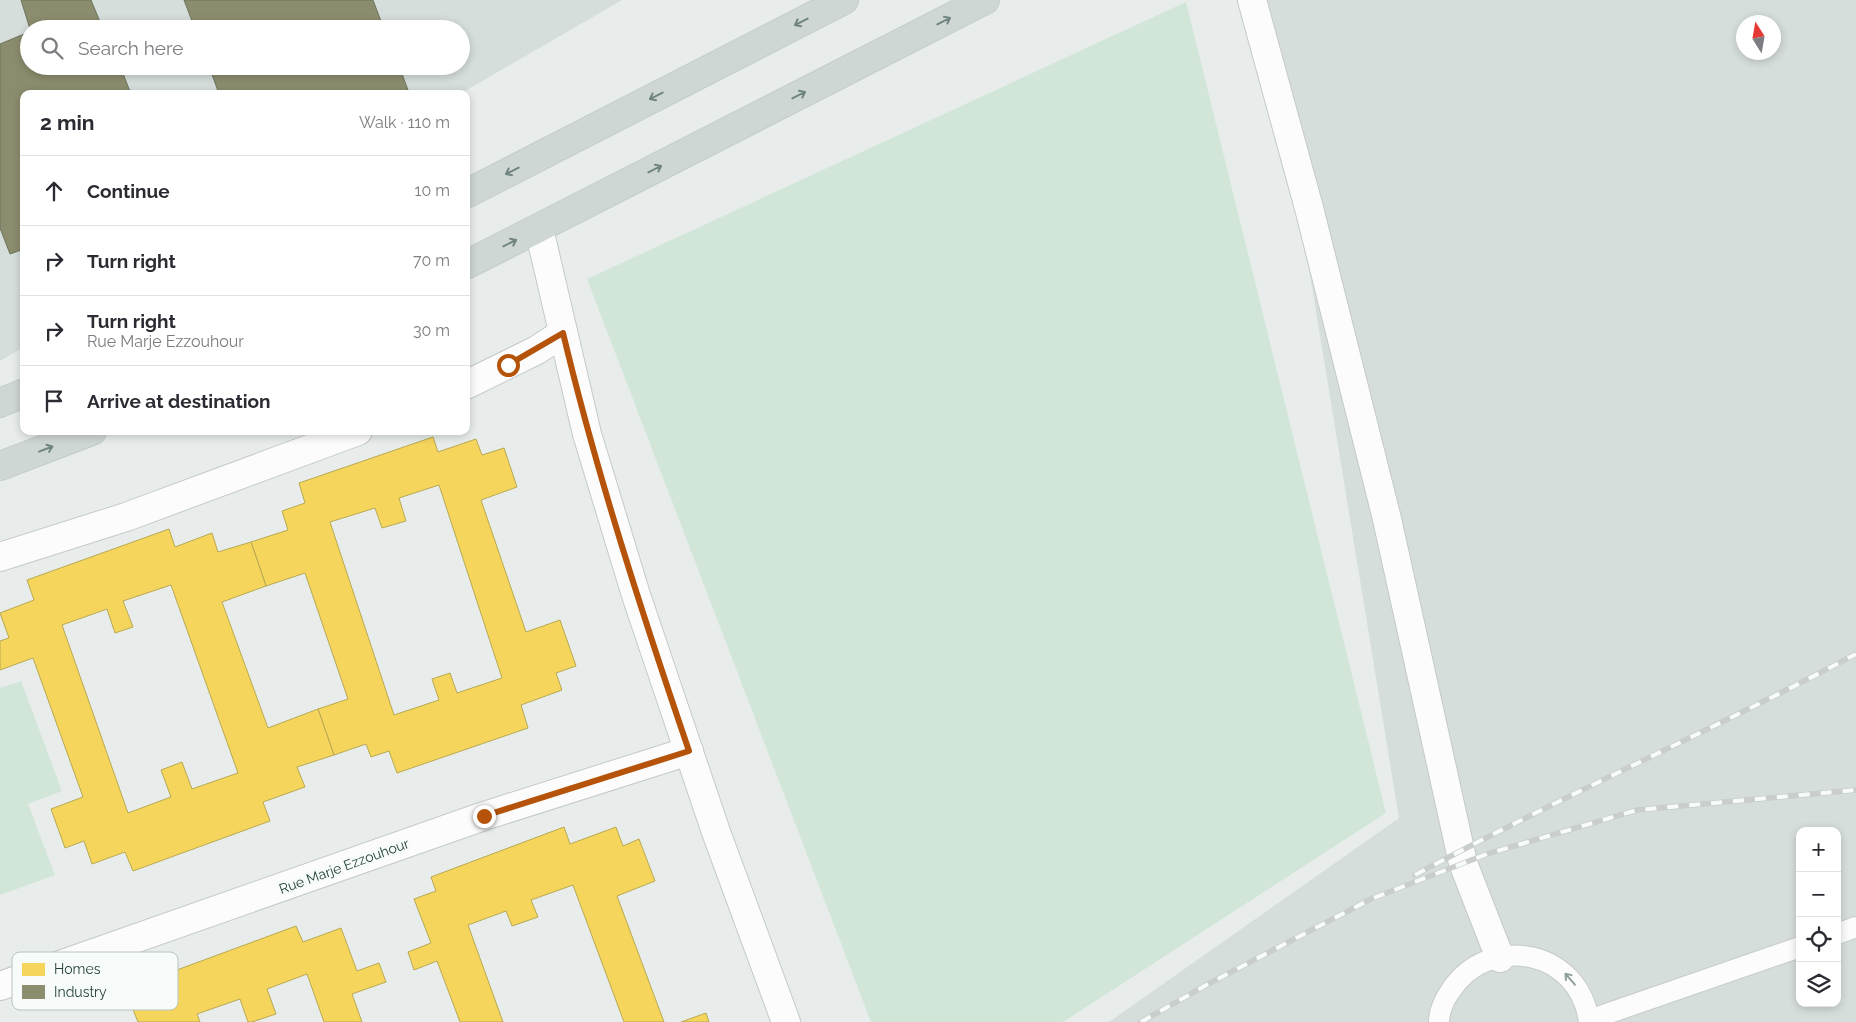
<!DOCTYPE html>
<meta charset="utf-8">
<style>
body{margin:0;font-family:Raleway,sans-serif;background:#f2f2f3;color:#2b2b33}
.controls{position:absolute;right:15px;bottom:15px;display:grid;overflow:hidden;border-radius:10px;box-shadow:0 2px 8px #0003}
.controls button{width:45px;height:45px;display:grid;place-items:center;padding:0;border:0;border-bottom:1px solid #e1e1e2;background:#fff;color:#2b2b33;font:25px sans-serif}
.compass{position:absolute;left:1736px;top:15px;width:45px;height:45px;border-radius:50%;background:#fff;box-shadow:0 2px 8px #0003;rotate:349deg}
.stop{position:absolute;width:15px;height:15px;margin:-11px;border:4px solid #b45309;border-radius:50%;background:#fff}
.stop.end{background:#b45309;border-color:#fff;box-shadow:0 1px 5px #0008}
.list{margin:0;padding:0;list-style:none}
h2{display:flex;justify-content:space-between;align-items:center;height:65px;margin:0;padding:0 20px;font-size:21px}
h2 small{font-size:16px;font-weight:400;color:#7c7c81}
.list li{display:grid;grid-template-columns:32px 1fr auto;gap:15px;align-items:center;box-sizing:border-box;height:70px;padding:0 20px;border-top:1px solid #e1e1e2}
.list b{display:block;font-size:19px;white-space:nowrap}
.list p{margin:0;font-size:16px;white-space:nowrap;color:#7c7c81}
.list em{font-size:16px;font-style:normal;color:#7c7c81}
.icon{flex:none;width:28px;height:28px;fill:none;stroke:currentColor;stroke-width:2;stroke-linecap:round;stroke-linejoin:round}
.map{position:relative;flex:none;width:1856px;height:1022px;overflow:hidden}
.search{position:absolute;background:#fff;box-shadow:0 2px 8px #0003;left:20px;top:20px;width:450px;height:55px;display:flex;align-items:center;gap:12px;box-sizing:border-box;padding:0 18px;border-radius:28px;color:#7c7c81;font-size:19px}
.panel{position:absolute;background:#fff;box-shadow:0 2px 8px #0003;left:20px;top:90px;width:450px;height:345px;border-radius:10px}
.map>svg:first-child{display:block}
.built{fill:#d6dedb;fill-rule:evenodd}
.green{fill:#d1e6d8}
.homes{fill:#f6d55c;stroke:#b7a952;fill-rule:evenodd}
.industry{fill:#8c8c6e;stroke:#6d765e}
.lines{fill:none;stroke-linecap:round;stroke-linejoin:round}
.lane-casing{stroke:#c5cac8;stroke-width:22}
.street-casing{stroke:#c5cac8;stroke-width:30}
.primary-casing{stroke:#c3ccc9;stroke-width:30}
.lane{stroke:#fcfcfc;stroke-width:20}
.street{stroke:#fcfcfc;stroke-width:28}
.primary{stroke:#cfd7d5;stroke-width:28}
.rail-casing{stroke:#c9cdcc;stroke-width:5.5}
.rail{stroke:#f7fbf9;stroke-width:4;stroke-dasharray:11;stroke-linecap:butt}
.oneway{stroke:#718580}
.oneway2{stroke:#909f9b}
.route{stroke:#b45309;stroke-width:6}
.labels{text-anchor:middle;dominant-baseline:central;stroke-width:5;stroke-linejoin:round;paint-order:stroke}
.street-label{font-size:14px;fill:#24423a;stroke:#f7fbf9}
.key{fill:#f7fbf9;stroke:#b8c4c0;stroke-width:1}
.key-label{font-size:14px;fill:#24423a}
</style>
<div class="map">
<svg width="1856" height="1022" viewBox="0 0 1856 1022">
<rect width="100%" height="100%" fill="#e8edeb"/>
<g class="built">
<path d="M0,0h622l-162,94h-436v253l-24,14zM29,29h432v37h-432z"/>
<path d="M1265,0h591v1022h-747l290,-204zM1744,22h30v30h-30zM1800,831h37v172h-37z"/>
</g>
<g class="green">
<path d="M1186,2l200,811 -323,209h-192l-284,-743z"/>
<path d="M21,681l41,110 -34,13 27,71 -55,20v-207z"/>
</g>
<g class="homes">
<path d="M433,437l5,15 38,-13 6,16 22,-7 13,39 -36,13 45,132 34,-12 16,46 -20,7 6,17 -41,15 7,23 -131,45 -8,-22 -18,6 -5,-13 -32,11 -16,-46 30,-10 -43,-126 -39,13 -15,-44 37,-12 -6,-19 23,-8 -6,-20zM439,485l63,193 -45,15 -7,-20 -18,6 7,21 -45,15 -64,-193 45,-14 7,20 24,-7 -7,-23z"/>
<path d="M169,529l6,18 37,-14 6,19 33,-10 15,44 -44,16 46,126 50,-19 16,46 -37,12 8,20 -42,15 7,19 -137,50 -8,-19 -33,12 -8,-23 -19,7 -14,-39 32,-12 -50,-139 -33,12v-29l9,-3 -9,-25 34,-13 -7,-20zM171,585l67,188 -46,16 -10,-27 -21,8 10,27 -43,16 -66,-188 45,-16 8,24 18,-6 -10,-26z"/>
<path d="M564,827l6,17 46,-17 7,19 16,-7 16,42 -38,15 47,126h-40l-51,-137 -42,15 7,17 -26,9 -6,-15 -38,14 35,97h-43l-23,-61 -23,9 -6,-18 23,-9 -17,-44 22,-8 -5,-14z"/>
<path d="M296,926l7,16 38,-14 16,43 22,-8 7,19 -34,12 10,28h-38l-17,-48 -40,15 9,25 -24,8h-4l-8,-23 -43,15 3,8h-62l-6,-15 41,-15 -7,-18z"/>
<path d="M706,1013l3,9h-28z"/>
</g>
<g class="industry">
<path d="M21,0h70l12,29h-73z"/>
<path d="M184,0h189l11,29h-189z"/>
<path d="M29,32v34h91l11,28h-107v155l-14,5 -10,-26v-184z"/>
<path d="M209,66h190l9,24 -6,4h-183z"/>
</g>
<g class="lines">
<defs>
<g id="lane">
<path d="M1837,934l19,-7"/>
<path d="M1589,1020l211,-73"/>
<path d="M1439,1022c0,-12 5,-22 12,-32 39,-58 129,-40 138,32"/>
</g>
<g id="street">
<path d="M1252,0l57,208 78,311 76,344 37,95"/>
<path d="M539,229l48,205 49,161 80,237 70,190"/>
<path d="M466,385l71,-35 26,-17"/>
<path d="M0,557l126,-40 232,-86"/>
<path d="M0,986l484,-170 205,-65"/>
</g>
<g id="primary">
<path d="M466,194l378,-194"/>
<path d="M466,265l519,-265"/>
<path d="M0,403l24,-10"/>
<path d="M0,466l92,-35"/>
</g>
</defs>
<use href="#lane" class="lane-casing"/>
<use href="#street" class="street-casing"/>
<use href="#primary" class="primary-casing"/>
<use href="#lane" class="lane"/>
<use href="#street" class="street"/>
<use href="#primary" class="primary"/>
<defs>
<g id="rail">
<path d="M1415,875c145,-78 296,-144 441,-221"/>
<path d="M1141,1022l69,-39 161,-84 116,-45 150,-44 219,-20"/>
</g>
</defs>
<use href="#rail" class="rail-casing"/>
<use href="#rail" class="rail"/>
</g>
<defs><path id="oneway-shaft" d="M-6 0H5M1.5-3L5.5 0L1.5 3" fill="none" stroke-width="1.6" stroke-linecap="round" stroke-linejoin="round" transform="scale(1.25)"/></defs>
<g class="oneway">
<use href="#oneway-shaft" transform="translate(944 21) rotate(-27)"/>
<use href="#oneway-shaft" transform="translate(801 22) rotate(153)"/>
<use href="#oneway-shaft" transform="translate(799 95) rotate(-27)"/>
<use href="#oneway-shaft" transform="translate(656 96) rotate(153)"/>
<use href="#oneway-shaft" transform="translate(655 169) rotate(-27)"/>
<use href="#oneway-shaft" transform="translate(512 171) rotate(153)"/>
<use href="#oneway-shaft" transform="translate(510 243) rotate(-26)"/>
<use href="#oneway-shaft" transform="translate(46 449) rotate(-21)"/>
</g>
<use class="oneway2" href="#oneway-shaft" transform="translate(1570 979) rotate(-131)"/>
<g class="lines">
<path class="route" d="M484,816l205,-65c-47,-138 -92,-276 -126,-418l-55,32"/>
</g>
<g class="labels">
<g class="street-label">
<text transform="translate(344 866) rotate(-20)">Rue Marje Ezzouhour</text>
</g>
</g>
<rect x="12" y="952" width="166" height="58" rx="8" class="key"/>
<rect x="22" y="963" width="23" height="13" fill="#f6d55c"/>
<rect x="22" y="985" width="23" height="14" fill="#8c8c6e"/>
<g class="key-label">
<text x="54" y="974">Homes</text>
<text x="54" y="997">Industry</text>
</g>
</svg>
<div class="controls">
<button>+</button>
<button>−</button>
<button><svg class="icon" aria-label="locate" viewBox="0 0 24 24"><circle cx="12" cy="12" r="6"/><path d="M12 2v4M12 18v4M2 12h4M18 12h4"/></svg></button>
<button><svg class="icon" aria-label="layers" viewBox="0 0 24 24"><path d="M12 4l9 5-9 5-9-5zM3 14l9 5 9-5"/></svg></button>
</div>
<svg class="compass" viewBox="-18 -18 36 36"><path d="M0-13l5 13h-10z" fill="#e53935"/><path d="M0 13l5-13h-10z" fill="#7c7c81"/></svg>
<div class="stop" style="left:508px;top:365px"></div>
<div class="stop end" style="left:484px;top:816px"></div>
<div class="search"><svg class="icon" aria-label="search" viewBox="0 0 24 24"><circle cx="10" cy="10" r="6"/><path d="M15 15l6 6"/></svg>Search here</div>
<section class="panel">
<h2>2 min<small>Walk · 110 m</small></h2>
<ul class="list">
<li><svg class="icon" aria-label="ahead" viewBox="0 0 24 24"><path d="M12 20V5M6 11l6-6 6 6"/></svg><div><b>Continue</b></div><em>10 m</em></li>
<li><svg class="icon" aria-label="right" viewBox="0 0 24 24"><path d="M7 20v-9h11M14 6l5 5-5 5"/></svg><div><b>Turn right</b></div><em>70 m</em></li>
<li><svg class="icon" aria-label="right" viewBox="0 0 24 24"><path d="M7 20v-9h11M14 6l5 5-5 5"/></svg><div><b>Turn right</b><p>Rue Marje Ezzouhour</p></div><em>30 m</em></li>
<li><svg class="icon" aria-label="arrive" viewBox="0 0 24 24"><path d="M6 21V4h12l-3 4 3 4H6"/></svg><div><b>Arrive at destination</b></div></li>
</ul>
</section>
</div>
